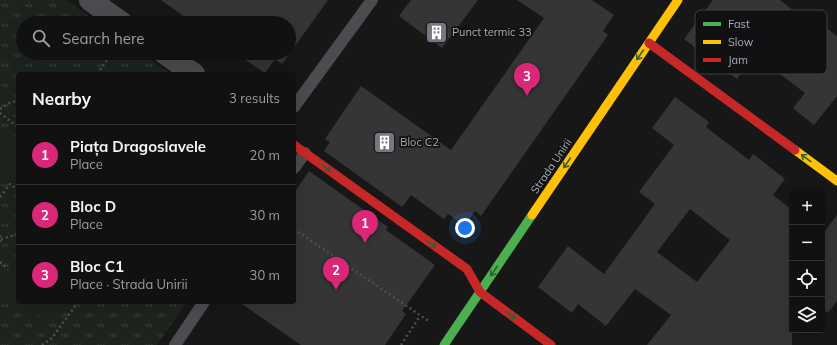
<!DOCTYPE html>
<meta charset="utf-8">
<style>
body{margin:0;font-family:Mulish,sans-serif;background:#1a1a1a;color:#f1f3f6}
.controls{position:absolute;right:12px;bottom:12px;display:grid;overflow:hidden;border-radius:4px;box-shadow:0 4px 16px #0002}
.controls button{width:36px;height:36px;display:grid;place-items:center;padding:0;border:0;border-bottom:1px solid #303131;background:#111;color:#f1f3f6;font:20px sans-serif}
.you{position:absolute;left:465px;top:228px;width:14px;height:14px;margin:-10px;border:3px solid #fff;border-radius:50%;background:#1a73e8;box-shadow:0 0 0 6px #1a73e833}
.badge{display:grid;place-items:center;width:26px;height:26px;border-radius:50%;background:#db2777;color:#fff;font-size:13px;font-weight:700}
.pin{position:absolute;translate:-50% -33px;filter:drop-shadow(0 1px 2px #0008)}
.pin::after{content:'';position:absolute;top:21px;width:14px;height:12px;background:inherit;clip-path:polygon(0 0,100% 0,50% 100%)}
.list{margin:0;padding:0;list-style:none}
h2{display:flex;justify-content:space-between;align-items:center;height:52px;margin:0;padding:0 16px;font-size:17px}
h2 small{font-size:13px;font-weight:400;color:#9c9d9f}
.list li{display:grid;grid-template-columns:26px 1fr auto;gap:12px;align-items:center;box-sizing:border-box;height:60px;padding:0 16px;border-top:1px solid #303131}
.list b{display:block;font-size:15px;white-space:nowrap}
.list p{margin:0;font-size:13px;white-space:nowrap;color:#9c9d9f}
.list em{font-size:13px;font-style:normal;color:#9c9d9f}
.icon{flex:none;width:22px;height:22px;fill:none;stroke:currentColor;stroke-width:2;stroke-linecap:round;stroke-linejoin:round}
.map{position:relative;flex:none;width:837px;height:345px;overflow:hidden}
.search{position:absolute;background:#111;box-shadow:0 4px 16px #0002;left:16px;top:16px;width:280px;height:44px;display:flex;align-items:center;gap:10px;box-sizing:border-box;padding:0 14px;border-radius:22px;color:#9c9d9f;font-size:15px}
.panel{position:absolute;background:#111;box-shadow:0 4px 16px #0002;left:16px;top:72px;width:280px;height:232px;border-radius:4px}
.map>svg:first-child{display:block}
.grass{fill:url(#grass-tufts)}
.pitch{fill:#1d241e}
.building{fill:#353536;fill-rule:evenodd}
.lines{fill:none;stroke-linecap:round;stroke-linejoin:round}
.path{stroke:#4d4e52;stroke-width:2.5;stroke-dasharray:2 3;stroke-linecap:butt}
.lane{stroke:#4b4c50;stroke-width:12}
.street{stroke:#4b4c50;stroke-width:22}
.fast{stroke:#4caf50;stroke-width:9}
.slow{stroke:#ffc107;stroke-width:9}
.jam{stroke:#c62828;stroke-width:9}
.oneway{stroke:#2e6032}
.labels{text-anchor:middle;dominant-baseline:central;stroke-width:3.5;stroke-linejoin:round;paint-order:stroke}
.poi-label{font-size:11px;fill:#a8adb8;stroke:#111113;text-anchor:start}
.street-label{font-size:11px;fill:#a8adb8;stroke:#111113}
.key{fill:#111113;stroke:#3e4045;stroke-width:1}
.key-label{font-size:11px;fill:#a8adb8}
</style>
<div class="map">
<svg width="837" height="345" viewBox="0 0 837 345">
<defs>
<pattern id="grass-tufts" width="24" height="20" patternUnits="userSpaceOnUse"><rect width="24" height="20" fill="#1d241e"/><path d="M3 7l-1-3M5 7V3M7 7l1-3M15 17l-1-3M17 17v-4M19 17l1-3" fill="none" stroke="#3b413d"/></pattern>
</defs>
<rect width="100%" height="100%" fill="#171717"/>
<path class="grass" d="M0,0h66l32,23h-75v30h118l30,21h-153v228h169l-30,43h-157z"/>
<g class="pitch">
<path d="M0,125l18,15v50l-18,-14z"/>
<path d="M18,256v44l-18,-14v-6z"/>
<path d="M21,302h43l-16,21z"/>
</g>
<g class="building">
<path d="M161,0h167l-46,64 -7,-5 -10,14 -30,-20h54v-30h-96z"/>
<path d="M411,0h67l-36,48 -43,-32z"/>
<path d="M517,0h75l22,15 -11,16 5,4 -127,181 -6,-5 -10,15 -17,-12 -4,5 -33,-24 -9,12 -78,-56 6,-9 -5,-3 36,-53 90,64 93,-132z"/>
<path d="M713,0h67l37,29 4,-5 16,12v60l-23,29 -21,-17 12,-15 -50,-38 -18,24 -53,-40z"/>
<path d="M675,97l34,25 -3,5 43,33 4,-6 32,25 -12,16 19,15v135h-145l24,-30 -36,-26 -29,37 -28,-22 -6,9 -34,-26 30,-41 36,28 51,-70 -16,-12 35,-47 -22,-17zM690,209l40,31 -33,42 -40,-30z"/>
<path d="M309,171l79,56 -2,3 49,35 -33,46 4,3 -21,31h-84l-62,-43h55v-109z"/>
<path d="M837,215v86l-9,12 -6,-4v-74z"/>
</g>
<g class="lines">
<g class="path">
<path d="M97,74l15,-21"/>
<path d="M0,109l11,-7 7,-1"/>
<path d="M0,113l18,14"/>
<path d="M0,197l10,-13 8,6"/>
<path d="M294,229l136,93"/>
<path d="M0,235v8"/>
<path d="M1,239l17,-5"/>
<path d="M0,262l8,7"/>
<path d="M42,345l10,-7 26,-36"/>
<path d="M401,345l19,-29"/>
</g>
<g class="lane">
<path d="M294,107l78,-107"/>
<path d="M294,168l11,-15"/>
<path d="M175,345l29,-43"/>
</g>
<g class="street">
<path d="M90,0l32,23"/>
<path d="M164,53l30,21"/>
</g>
<path class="fast" d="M444,345l88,-130"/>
<g class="slow">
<path d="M795,150l42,31"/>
<path d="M532,215l146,-215"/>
</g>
<g class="jam">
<path d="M649,43l146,107"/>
<path d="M294,145l173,124 13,23 71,53"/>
</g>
</g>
<defs><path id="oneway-shaft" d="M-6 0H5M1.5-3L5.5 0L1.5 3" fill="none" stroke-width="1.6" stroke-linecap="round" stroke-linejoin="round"/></defs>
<g class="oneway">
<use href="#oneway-shaft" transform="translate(640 55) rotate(124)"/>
<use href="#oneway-shaft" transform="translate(806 158) rotate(-144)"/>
<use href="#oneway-shaft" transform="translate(567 163) rotate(124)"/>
<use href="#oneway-shaft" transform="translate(326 168) rotate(36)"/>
<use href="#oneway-shaft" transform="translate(431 244) rotate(36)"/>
<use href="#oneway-shaft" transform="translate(494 271) rotate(124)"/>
<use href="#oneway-shaft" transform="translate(511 315) rotate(37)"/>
</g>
<defs>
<symbol id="building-square" viewBox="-11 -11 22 22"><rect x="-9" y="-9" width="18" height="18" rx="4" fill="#757880" stroke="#111113"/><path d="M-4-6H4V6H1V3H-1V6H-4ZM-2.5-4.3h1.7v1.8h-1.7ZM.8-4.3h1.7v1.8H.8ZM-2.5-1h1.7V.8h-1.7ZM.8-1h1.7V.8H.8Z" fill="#fff"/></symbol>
</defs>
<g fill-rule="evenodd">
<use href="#building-square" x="424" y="20" width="25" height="25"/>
<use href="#building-square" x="372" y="130" width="25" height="25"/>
</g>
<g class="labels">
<g class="poi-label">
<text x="452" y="32">Punct termic 33</text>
<text x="400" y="142">Bloc C2</text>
</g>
<g class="street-label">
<text transform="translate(551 166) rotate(-56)">Strada Unirii</text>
</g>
</g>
<rect x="695" y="10" width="132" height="64" rx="6" class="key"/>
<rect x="703" y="22" width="18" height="4" fill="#4caf50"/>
<rect x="703" y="40" width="18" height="4" fill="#ffc107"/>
<rect x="703" y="58" width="18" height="4" fill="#c62828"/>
<g class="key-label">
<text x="728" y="28">Fast</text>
<text x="728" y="46">Slow</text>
<text x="728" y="64">Jam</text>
</g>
</svg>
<div class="controls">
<button>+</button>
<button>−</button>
<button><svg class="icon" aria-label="locate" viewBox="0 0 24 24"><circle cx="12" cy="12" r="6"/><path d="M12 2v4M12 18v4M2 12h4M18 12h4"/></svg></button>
<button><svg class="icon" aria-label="layers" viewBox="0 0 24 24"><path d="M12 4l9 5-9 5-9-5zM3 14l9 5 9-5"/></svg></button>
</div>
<div class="you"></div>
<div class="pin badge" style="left:365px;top:243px">1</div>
<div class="pin badge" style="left:336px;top:290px">2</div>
<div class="pin badge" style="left:527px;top:96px">3</div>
<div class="search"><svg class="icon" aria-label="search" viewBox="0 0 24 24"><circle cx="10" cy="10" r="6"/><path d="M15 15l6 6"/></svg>Search here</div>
<section class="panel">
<h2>Nearby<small>3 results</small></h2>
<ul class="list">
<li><span class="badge">1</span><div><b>Piața Dragoslavele</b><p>Place</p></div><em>20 m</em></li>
<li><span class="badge">2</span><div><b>Bloc D</b><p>Place</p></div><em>30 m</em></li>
<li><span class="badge">3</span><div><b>Bloc C1</b><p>Place · Strada Unirii</p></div><em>30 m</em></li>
</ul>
</section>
</div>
